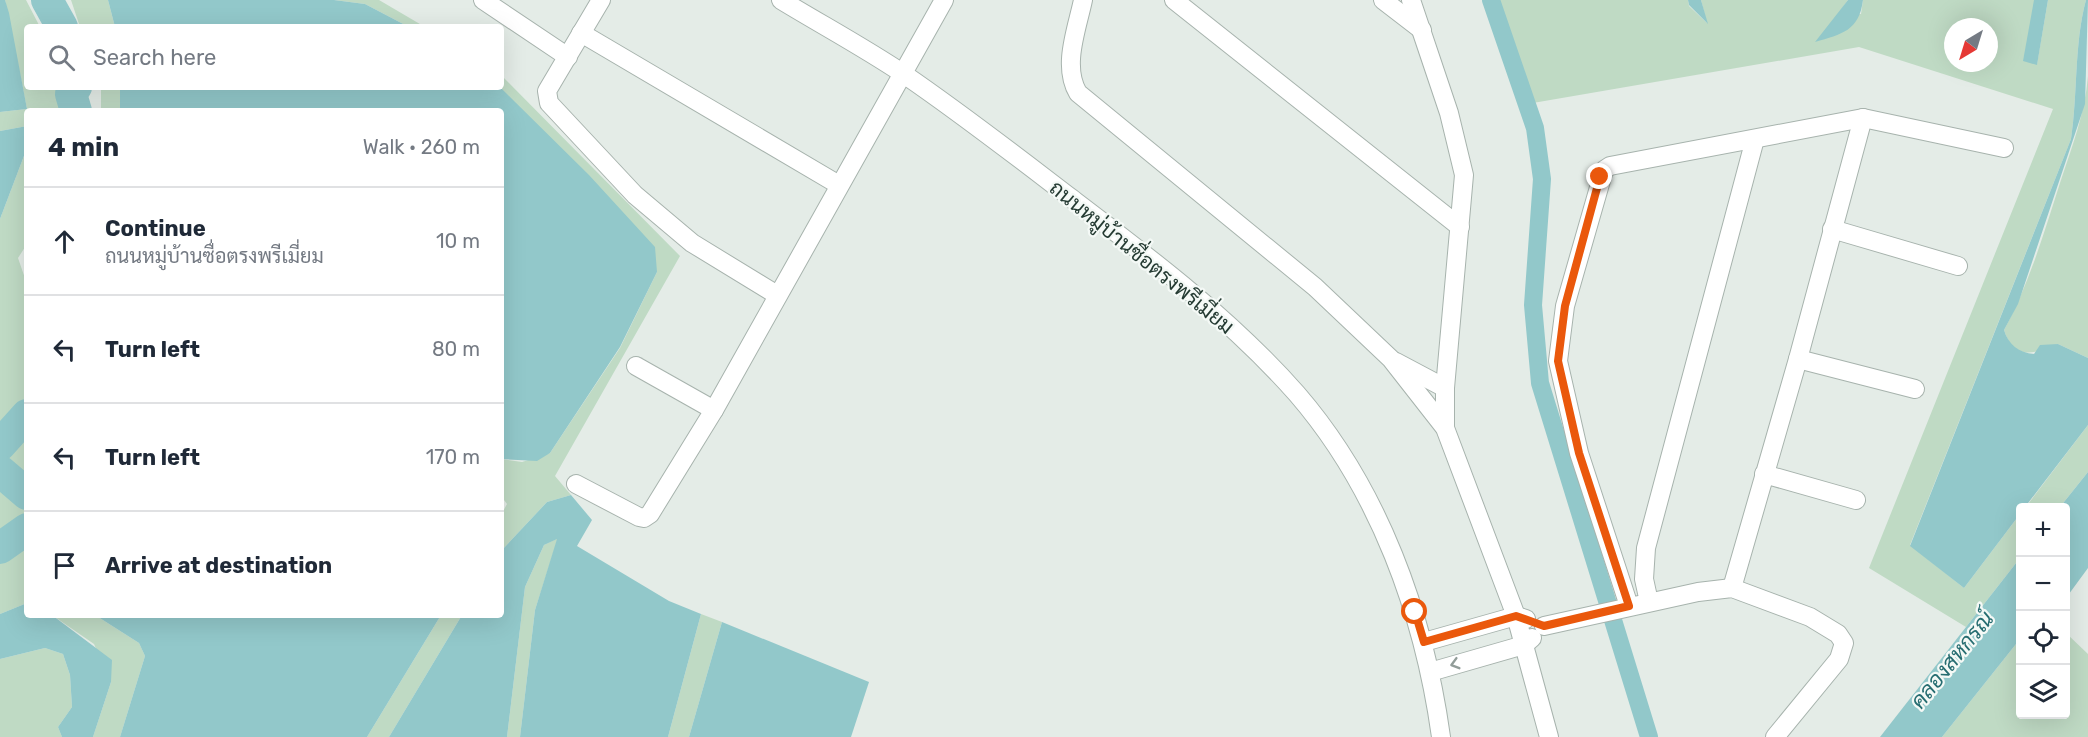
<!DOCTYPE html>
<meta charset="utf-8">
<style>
body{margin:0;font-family:Rubik,Sarabun,sans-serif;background:#f6f6f7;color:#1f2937}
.controls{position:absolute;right:18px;bottom:18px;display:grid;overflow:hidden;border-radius:6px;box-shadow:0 6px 24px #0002}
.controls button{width:54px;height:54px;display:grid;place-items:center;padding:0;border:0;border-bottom:2px solid #e0e1e3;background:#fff;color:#1f2937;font:30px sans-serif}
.compass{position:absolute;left:1944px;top:18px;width:54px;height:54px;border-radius:50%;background:#fff;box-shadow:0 6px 24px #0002;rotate:218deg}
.stop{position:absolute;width:18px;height:18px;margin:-14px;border:4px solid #ea580c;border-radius:50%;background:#fff}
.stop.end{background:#ea580c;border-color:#fff;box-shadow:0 2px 6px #0008}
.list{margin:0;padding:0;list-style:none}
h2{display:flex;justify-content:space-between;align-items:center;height:78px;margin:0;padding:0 24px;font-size:26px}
h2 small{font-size:20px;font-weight:400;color:#747a83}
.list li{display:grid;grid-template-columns:39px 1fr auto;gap:18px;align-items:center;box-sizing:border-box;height:108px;padding:0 24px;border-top:2px solid #e0e1e3}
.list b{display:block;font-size:22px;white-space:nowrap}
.list p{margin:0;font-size:20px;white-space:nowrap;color:#747a83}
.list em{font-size:20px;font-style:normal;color:#747a83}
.icon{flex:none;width:33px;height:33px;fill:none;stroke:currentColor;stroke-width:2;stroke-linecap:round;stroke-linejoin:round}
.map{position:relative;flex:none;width:2088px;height:737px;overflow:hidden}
.search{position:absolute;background:#fff;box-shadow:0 6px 24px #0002;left:24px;top:24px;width:480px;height:66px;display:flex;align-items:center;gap:15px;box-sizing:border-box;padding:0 21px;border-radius:6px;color:#747a83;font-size:22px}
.panel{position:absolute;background:#fff;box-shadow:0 6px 24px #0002;left:24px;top:108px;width:480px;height:510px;border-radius:6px}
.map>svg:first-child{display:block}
.green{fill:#bfdac4;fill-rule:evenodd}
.water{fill:#92c8ca}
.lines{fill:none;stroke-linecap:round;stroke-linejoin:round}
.canal{stroke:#92c8ca;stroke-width:18}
.river{stroke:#92c8ca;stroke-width:32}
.minor-casing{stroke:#a7b3ad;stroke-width:20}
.minor{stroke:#fff;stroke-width:18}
.oneway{stroke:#929d99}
.route{stroke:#ea580c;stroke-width:8}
.labels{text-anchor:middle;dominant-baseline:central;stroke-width:4.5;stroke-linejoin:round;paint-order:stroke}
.street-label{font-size:21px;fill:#253b33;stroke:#f4f9f6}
.water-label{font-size:22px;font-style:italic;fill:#266d71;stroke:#f4f9f6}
</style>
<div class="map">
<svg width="2088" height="737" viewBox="0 0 2088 737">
<rect width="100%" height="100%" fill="#e4ece7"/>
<g class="green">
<path d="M5,0h21l14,27h-13v60h37l-3,24h-34v15l-27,5v-19l27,-3z"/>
<path d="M71,0h37l7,27h-35z"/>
<path d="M334,0h45l46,27h-16l-44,-23z"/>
<path d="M1496,0h192l1,6 18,17 -6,-23h147l-10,14h23l2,-14h171l3,64 11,-64h38c-12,44 -8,93 -15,139l-161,406 54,43 56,-74v44l-54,69 -97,-59 184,-459 -194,-62 -332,57zM1953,27h36v36h-36z"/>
<path d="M501,75l179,181 -125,220 16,19 -24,7 -46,49v-36l6,-11 -6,-8v-37l21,3 28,-9 70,-105 37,-76 -157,-185z"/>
<path d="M2088,76v282l-30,-14c-24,10 -44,17 -54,-14 25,-46 40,-97 56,-147 12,-36 25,-70 28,-107z"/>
<rect x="101" y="87" width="19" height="24"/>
<path d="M27,148v96l-9,14 9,26v319l-27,11v-395z"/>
<path d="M2088,425v47l-28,35 -35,1z"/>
<path d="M558,538l-23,72 -15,127h-13l18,-150 19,-42z"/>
<path d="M701,614l21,8 -33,115h-21z"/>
<path d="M52,615h43l44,28 6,13 -25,81h-27l18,-55 -17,-38z"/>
<path d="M441,615h21l-73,122h-22z"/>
<path d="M2066,633l22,21v83h-146l78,-98v75h46z"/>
<path d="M45,648l18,6 7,21 2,32 -14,20 4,10h-62v-78z"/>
</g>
<g class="water">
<path d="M0,0h5l4,13 18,96 -27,3z"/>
<path d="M108,0h226l31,4 44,23h-294z"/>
<path d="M1688,0h13l7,24 -19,-19z"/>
<path d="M1848,0h15c-4,31 -21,34 -48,42z"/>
<path d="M2034,0h14l-11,65 -14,-4z"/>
<path d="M2086,0h2l-3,104 -67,200 -14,26c4,14 15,23 30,24l6,-9 18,-1 30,14v67l-63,82 -5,1v6l-56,74 -54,-42 161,-407c7,-46 3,-95 15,-139z"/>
<path d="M120,87h380l89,88 66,72 2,25 -37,75 -70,106 -13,8 -36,-2v-348h-381z"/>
<path d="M27,126v22l-27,71v-88z"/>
<path d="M2088,472v96l-22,30v-90l-6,-1z"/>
<path d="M571,495l21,25 -15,26 92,55 32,13 -33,123h-148l15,-127 22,-71 -13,6 -19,42 -18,150h-118l73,-122h39l1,-65 45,-48z"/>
<path d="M2020,558v81l-78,98h-62z"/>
<path d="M27,603v12h25l60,45 -1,22 -18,55h-31l-4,-10 14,-20 -2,-32 -7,-21 -18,-6 -45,11v-45z"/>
<path d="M95,615h346l-74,122h-247l25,-81 -6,-13z"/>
<path d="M722,622l147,60 -18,55h-162z"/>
</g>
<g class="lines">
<path class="canal" d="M1491,0l44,128 7,51 -9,126 7,78 109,354"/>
<g class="river">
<path d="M47,0l15,27"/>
<path d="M76,111l-5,-17 5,-7"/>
<path d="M0,445l27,-30"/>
<path d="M0,471l27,23"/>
<path d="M0,548l27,-19"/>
</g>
<defs>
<g id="minor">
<path d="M483,0l85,57"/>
<path d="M601,0l-54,91 2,12 86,92 57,48 85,52"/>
<path d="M781,0c41,25 84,48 124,75 57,39 111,81 166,123 79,60 160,121 226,196 82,95 127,220 144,343"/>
<path d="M1083,0c-6,29 -21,66 -5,93l237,194 76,72 54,69 71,188 33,121"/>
<path d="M1174,0l286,227"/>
<path d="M1383,0l39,30"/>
<path d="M1411,0l38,113 15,62 -19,213v40"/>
<path d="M581,33l258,152"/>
<path d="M1832,229l126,37"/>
<path d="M1798,359l117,30"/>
<path d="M1396,362l49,26"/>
<path d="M636,366l78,44"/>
<path d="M1764,474l92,26"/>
<path d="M576,484l63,33 5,1 6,-4 64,-104 230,-410"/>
<path d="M1732,588l66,-229 65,-241"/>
<path d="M1649,602l-5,-23 2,-31 109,-409"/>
<path d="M1629,606l-50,-153 -21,-92 7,-55 39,-136 6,-4 253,-48 141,30"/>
<path d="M1544,626l154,-34 34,-4 78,29 28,17 6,9 -5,16 -64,78"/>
<path d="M1424,642l92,-26 10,3"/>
<path d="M1430,672l94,-27 8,-7"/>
</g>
</defs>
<use href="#minor" class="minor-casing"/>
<use href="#minor" class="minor"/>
</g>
<defs><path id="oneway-chevron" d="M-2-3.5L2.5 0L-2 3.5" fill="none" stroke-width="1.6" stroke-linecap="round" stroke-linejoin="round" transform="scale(1.5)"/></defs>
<use class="oneway" href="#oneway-chevron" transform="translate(1455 664) rotate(164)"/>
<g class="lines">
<path class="route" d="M1415,612l9,30 92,-26 28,10 85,-20 -50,-153 -21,-92 7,-55 35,-129"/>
</g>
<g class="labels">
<g class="street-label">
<text transform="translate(1142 257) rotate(39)">ถนนหมู่บ้านซื่อตรงพรีเมี่ยม</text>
</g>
<g class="water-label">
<text transform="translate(1952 660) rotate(-51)">คลองสหกรณ์</text>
</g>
</g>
</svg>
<div class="controls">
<button>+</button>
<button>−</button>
<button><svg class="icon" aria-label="locate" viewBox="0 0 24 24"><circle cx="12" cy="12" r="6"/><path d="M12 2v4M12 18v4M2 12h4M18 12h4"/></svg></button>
<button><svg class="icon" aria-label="layers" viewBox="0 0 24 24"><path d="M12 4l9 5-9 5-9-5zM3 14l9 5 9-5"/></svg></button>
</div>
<svg class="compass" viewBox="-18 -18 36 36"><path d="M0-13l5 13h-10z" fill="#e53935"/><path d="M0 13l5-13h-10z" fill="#747a83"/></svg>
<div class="stop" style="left:1415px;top:612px"></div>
<div class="stop end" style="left:1600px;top:177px"></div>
<div class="search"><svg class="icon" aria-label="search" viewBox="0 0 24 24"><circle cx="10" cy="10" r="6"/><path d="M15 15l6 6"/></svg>Search here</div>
<section class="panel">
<h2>4 min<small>Walk · 260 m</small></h2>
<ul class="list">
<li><svg class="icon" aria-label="ahead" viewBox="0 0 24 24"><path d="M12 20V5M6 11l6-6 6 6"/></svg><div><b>Continue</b><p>ถนนหมู่บ้านซื่อตรงพรีเมี่ยม</p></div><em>10 m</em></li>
<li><svg class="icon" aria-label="left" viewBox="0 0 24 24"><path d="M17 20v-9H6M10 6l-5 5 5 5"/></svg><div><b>Turn left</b></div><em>80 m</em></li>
<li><svg class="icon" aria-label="left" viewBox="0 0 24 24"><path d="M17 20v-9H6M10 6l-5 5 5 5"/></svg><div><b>Turn left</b></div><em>170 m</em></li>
<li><svg class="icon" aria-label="arrive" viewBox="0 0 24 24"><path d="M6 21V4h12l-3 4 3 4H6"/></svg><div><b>Arrive at destination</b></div></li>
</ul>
</section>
</div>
